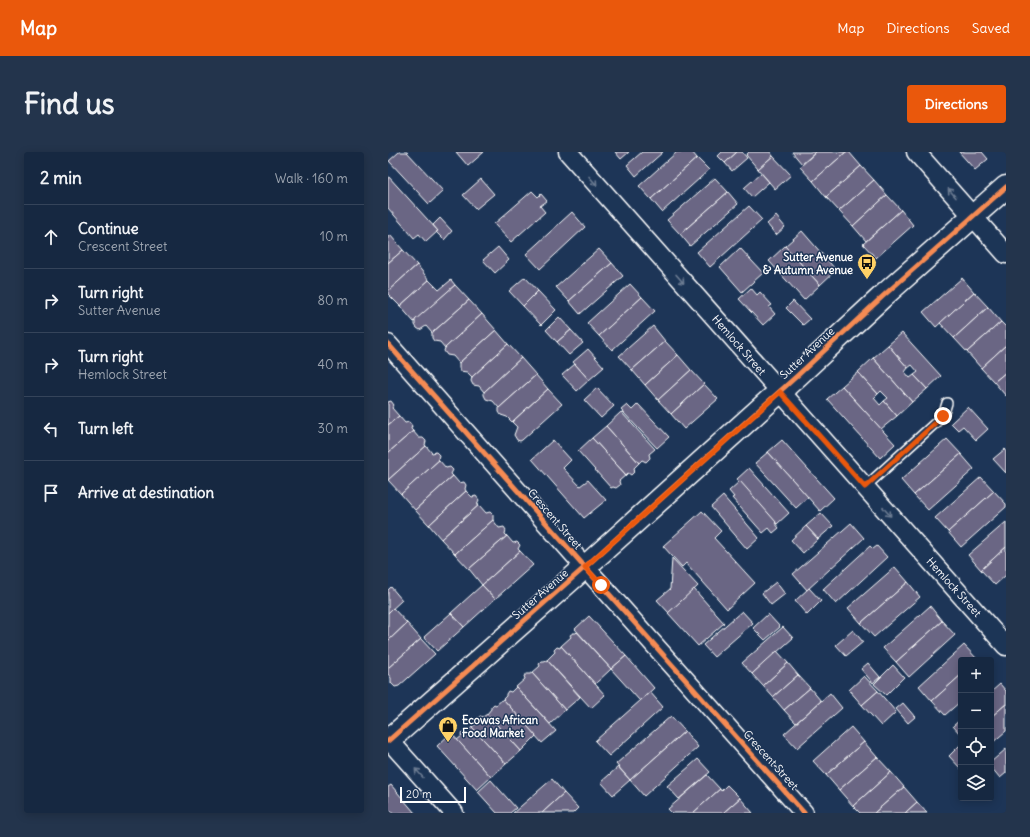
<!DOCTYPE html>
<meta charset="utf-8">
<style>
body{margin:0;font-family:Delius,sans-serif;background:#23344c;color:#f1f3f6}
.controls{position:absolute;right:12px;bottom:12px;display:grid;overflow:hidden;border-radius:4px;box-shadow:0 2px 10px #0003}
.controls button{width:36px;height:36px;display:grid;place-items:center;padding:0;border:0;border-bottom:1px solid #35445a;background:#162841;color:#f1f3f6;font:20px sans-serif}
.scale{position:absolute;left:12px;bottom:10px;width:66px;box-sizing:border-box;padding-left:4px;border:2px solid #fff;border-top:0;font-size:11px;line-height:14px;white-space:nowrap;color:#fff;-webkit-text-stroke:3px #1d3557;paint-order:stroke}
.stop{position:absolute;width:12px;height:12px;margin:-9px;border:3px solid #ea580c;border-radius:50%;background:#fff}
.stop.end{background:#ea580c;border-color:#fff;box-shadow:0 1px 4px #0008}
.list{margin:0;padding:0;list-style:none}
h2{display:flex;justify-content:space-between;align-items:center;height:52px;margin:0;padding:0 16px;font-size:17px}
h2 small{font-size:13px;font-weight:400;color:#9ea6b1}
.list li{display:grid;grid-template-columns:26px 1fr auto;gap:12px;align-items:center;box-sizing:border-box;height:64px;padding:0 16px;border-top:1px solid #35445a}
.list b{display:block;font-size:15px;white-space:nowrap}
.list p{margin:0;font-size:13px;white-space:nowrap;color:#9ea6b1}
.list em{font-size:13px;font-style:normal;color:#9ea6b1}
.icon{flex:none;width:22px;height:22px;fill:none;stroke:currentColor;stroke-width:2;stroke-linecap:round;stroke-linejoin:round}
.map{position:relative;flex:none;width:618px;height:661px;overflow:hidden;border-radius:4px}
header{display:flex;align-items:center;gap:24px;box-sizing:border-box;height:56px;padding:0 20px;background:#ea580c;color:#fff}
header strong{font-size:19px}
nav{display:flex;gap:22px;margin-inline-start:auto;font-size:14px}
.intro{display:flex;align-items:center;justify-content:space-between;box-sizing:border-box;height:96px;padding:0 24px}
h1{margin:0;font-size:28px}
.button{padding:10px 18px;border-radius:4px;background:#ea580c;color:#fff;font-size:14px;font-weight:700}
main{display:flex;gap:24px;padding:0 24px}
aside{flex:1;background:#162841;border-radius:4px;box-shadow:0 2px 10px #0003}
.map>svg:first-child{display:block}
.building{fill:#6a6684;stroke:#fff}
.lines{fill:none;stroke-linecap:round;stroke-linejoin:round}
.service-casing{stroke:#fff;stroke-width:12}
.minor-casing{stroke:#fff;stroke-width:21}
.tertiary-casing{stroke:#fff;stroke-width:25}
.service{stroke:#1d3557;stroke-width:9}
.minor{stroke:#1d3557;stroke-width:18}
.tertiary{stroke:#1d3557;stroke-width:22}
.cycleway-casing{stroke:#1d3557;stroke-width:8}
.cycleway{stroke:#f68b52;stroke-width:5}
.oneway{stroke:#6c7c92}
.route{stroke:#ea580c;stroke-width:5}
.labels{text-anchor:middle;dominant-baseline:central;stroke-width:3;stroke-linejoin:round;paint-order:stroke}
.poi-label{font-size:11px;font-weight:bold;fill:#fff;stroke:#1d3557;text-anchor:end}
.street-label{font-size:11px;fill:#fff;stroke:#1d3557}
</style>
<header>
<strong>Map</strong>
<nav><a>Map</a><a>Directions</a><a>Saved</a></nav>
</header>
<div class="intro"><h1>Find us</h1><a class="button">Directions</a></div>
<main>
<aside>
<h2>2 min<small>Walk · 160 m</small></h2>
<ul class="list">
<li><svg class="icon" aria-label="ahead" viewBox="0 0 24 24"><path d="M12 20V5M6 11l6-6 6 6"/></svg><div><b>Continue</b><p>Crescent Street</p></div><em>10 m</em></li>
<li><svg class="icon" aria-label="right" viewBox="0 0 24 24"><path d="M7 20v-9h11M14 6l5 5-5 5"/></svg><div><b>Turn right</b><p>Sutter Avenue</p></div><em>80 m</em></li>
<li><svg class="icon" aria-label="right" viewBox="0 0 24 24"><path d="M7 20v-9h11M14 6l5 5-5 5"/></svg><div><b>Turn right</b><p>Hemlock Street</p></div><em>40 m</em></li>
<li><svg class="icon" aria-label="left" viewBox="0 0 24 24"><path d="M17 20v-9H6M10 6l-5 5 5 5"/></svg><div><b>Turn left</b></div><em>30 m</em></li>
<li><svg class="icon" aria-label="arrive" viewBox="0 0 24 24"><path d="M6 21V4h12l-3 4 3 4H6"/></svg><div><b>Arrive at destination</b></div></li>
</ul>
</aside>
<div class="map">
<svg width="618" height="661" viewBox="0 0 618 661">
<rect width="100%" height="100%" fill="#1d3557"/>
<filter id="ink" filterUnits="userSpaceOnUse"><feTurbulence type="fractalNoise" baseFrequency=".025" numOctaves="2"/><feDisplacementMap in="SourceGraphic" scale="8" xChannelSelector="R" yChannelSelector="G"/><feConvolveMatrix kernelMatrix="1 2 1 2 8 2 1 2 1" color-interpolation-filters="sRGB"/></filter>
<g filter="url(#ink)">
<g class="building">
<path d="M11,0h8l36,39 -14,13 -40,-43z"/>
<path d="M68,0h28l-16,14z"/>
<path d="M227,0h14l-8,7z"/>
<path d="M254,0h21l-27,24 -9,-11z"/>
<path d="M289,0h15l5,6 -46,41 -12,-13z"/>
<path d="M334,0h15l-12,11 -7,-7z"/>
<path d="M349,0h5l5,6 -15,13 -7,-8z"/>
<path d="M361,0h21l3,4 -15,13 -12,-14z"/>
<path d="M404,0h24l-14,12z"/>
<path d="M428,0h30l-33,29 -13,-14z"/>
<path d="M458,0h3l12,14 -35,31 -13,-16z"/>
<path d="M571,0h23l6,7 -13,11z"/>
<path d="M385,4l18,19 -16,14 -17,-20z"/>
<path d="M309,6l12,12 -47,42 -11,-13z"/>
<path d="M473,14l13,14 -35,31 -13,-14z"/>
<path d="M373,21l8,9 -17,15 -8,-9z"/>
<path d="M0,24l50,55 -12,11 -7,-8 -5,4 -26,-30z"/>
<path d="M327,26l13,14 -48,42 -13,-14z"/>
<path d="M93,27l13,15 -18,15 -13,-14z"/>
<path d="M486,28l13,15 -34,31 -14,-15z"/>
<path d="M144,39l6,6 3,-3 6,7 -7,5 5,6 -34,30 -17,-18z"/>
<path d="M340,40l10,12 -48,42 -10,-12z"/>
<path d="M499,43l14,15 -35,31 -13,-15z"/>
<path d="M361,54l13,14 -52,47 -13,-15z"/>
<path d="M513,58l12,15 -37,33 -13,-14z"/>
<path d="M184,60l13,15 -45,42 -14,-15z"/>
<path d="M388,64l9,11 -9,8 -9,-11z"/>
<path d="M52,66l12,13 -8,9 -8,-8 2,-1 -5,-6z"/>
<path d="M414,79l34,39 -16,15 -35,-39z"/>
<path d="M2,83l13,15 -15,13v-26z"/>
<path d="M397,94l35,39 -16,15 -35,-39z"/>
<path d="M110,95l11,13 -14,13 -12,-13z"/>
<path d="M352,96l23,25 -21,19 -22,-25z"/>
<path d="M211,97l13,14 -43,38 -13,-14z"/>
<path d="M15,98l14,15 -29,26v-28z"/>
<path d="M224,111l11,13 -43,38 -11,-13z"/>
<path d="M29,113l12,15 -29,26 -12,-12v-3z"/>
<path d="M137,125l13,14 -15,15 -14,-15z"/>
<path d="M574,126l12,14 -38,35 -13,-15z"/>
<path d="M41,128l10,10 12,-10 4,5 -41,37 -14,-16z"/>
<path d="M242,132l12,13 -43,39 -12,-13z"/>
<path d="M67,133l14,15 -37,33 -6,-7 -6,4 -3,-2 -2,-3v-5z"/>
<path d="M363,136l6,7 3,-3 12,13 -3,2 6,7 -12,11 -24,-26z"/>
<path d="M150,139l18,19 -15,15 -18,-19z"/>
<path d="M586,140l14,15 -34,31 -14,-15z"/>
<path d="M254,145l13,14 -43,39 -13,-14z"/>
<path d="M81,148l13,14 -37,34 -5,-6 -6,-1 -2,-3v-5z"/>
<path d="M405,149l17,18 -7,6 -17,-17z"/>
<path d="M600,155l13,15 -34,30 -13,-14z"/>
<path d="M94,162l14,16 -37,33 -6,-7 -6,-1 -3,-4 1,-3z"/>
<path d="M171,165l12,13 -14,12 -11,-12z"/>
<path d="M613,170l5,5v18l-25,23 -14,-16z"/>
<path d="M265,174l12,15 -33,29 -13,-14z"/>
<path d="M108,178l12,14 -36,33 -5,-5 -7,-1 -1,-3v-5z"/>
<path d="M183,178l12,13 -14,12 -12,-13z"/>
<path d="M514,181l39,43 -14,13 -13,-14 4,-3 -6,-7 -4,3 -20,-23z"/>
<path d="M277,189l13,14 -33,30 -13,-15z"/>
<path d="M120,192l13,14 -37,34 -5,-6 -6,-1 -2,-4 1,-4z"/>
<path d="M500,193l20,23 -3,4 5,6 4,-3 13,14 -15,13 -39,-44z"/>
<path d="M618,193v27l-12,10 -13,-14z"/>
<path d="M200,197l16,18 -15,13 -16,-18z"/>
<path d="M290,203l13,15 -33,30 -13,-15z"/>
<path d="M133,206l15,17 -37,33 -6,-7 -7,-2 -2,-4v-3z"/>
<path d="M485,206l39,44 -15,14 -13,-15 4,-3 -7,-7 -3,3 -20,-22z"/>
<path d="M187,212l14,16 -12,11 -15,-16z"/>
<path d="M303,218l13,14 -33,30 -13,-14z"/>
<path d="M470,220l20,22 -4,4 6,7 4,-4 13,15 -16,13 -39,-43z"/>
<path d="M618,220v24l-12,-14z"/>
<path d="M148,223l12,14 -36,33 -5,-5 -6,-2 -2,-3v-4z"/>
<path d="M316,232l14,15 -34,30 -13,-15z"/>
<path d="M454,234l53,58 -15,14 -53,-59z"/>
<path d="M209,236l17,18 -13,12 -17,-18z"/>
<path d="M160,237l14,15 -40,36 -2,1 -3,-1 -3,-5 3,-8 -5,-5z"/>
<path d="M3,249l3,4 -2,3 7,8 -11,9v-23z"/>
<path d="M250,252l31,33 -12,11 -36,-38 6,-5 5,5z"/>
<path d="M580,255l20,22 -12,11 -13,-14 -5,4 -7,-7z"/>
<path d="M233,260l34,37 -6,5 1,4 -4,4 -4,-2 -3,3 -33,-37z"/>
<path d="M11,264l6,7 4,-1 3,4 -1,3 2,2 -25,22v-28z"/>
<path d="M218,274l33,37 -5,5 1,3 -4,4 -3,-2 -2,2 -34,-37z"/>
<path d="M25,279l6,7h4l3,3 -1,4 1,1 -38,34v-27z"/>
<path d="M204,286l34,37 -7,6 1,4 -4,3 -3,-1 -2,1 -33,-37z"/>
<path d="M559,287l14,15 -47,41 -13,-15z"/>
<path d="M165,288l18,20 -8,8 17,18 8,-6 18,20 -22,18 -52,-59z"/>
<path d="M394,288l52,58 -14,13 -52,-59z"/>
<path d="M38,294l6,7 4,-1 3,3 -1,4 1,1 -38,34 -13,-14z"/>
<path d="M617,297l1,1v23l-13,-14z"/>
<path d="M380,300l40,45 -12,11 -41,-45z"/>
<path d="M573,302l13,15 -46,41 -14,-15z"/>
<path d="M51,308l7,8 4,-1 3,3 -2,4 2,2 -38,34 -14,-16z"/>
<path d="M361,316l40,45 -12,11 -40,-45z"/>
<path d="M65,324l6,7 5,-1 2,3 -1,4 1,2 -37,34 -14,-15z"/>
<path d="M593,325l13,14 -46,41 -13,-14z"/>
<path d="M352,329l36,41 -1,1 4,5 -6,5 -4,-5 -6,5 -31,-35 2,-1 -5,-6z"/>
<path d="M78,339l6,6 4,-1 3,4 -2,4 2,1 -38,34 -12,-14z"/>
<path d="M606,339l12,13v3l-45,40 -13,-15z"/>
<path d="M335,344l36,42 -12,11 -36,-42z"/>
<path d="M91,353l7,8 4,-1 3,3v5l-38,34 -14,-15z"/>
<path d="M314,359l19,20 -7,7 41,45 -28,26 -41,-46 -4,4 -19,-21z"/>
<path d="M433,361l12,13 -15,13 -12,-13z"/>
<path d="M105,368l6,8 5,-1 2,3 -1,4 2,2 -38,33 -14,-15z"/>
<path d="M618,370v25l-25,23 -13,-15z"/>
<path d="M463,371l13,15 -57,52 -14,-16z"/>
<path d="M418,374l12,13 -15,14 -12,-13z"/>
<path d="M119,384l6,7 4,-1 3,3 -2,4 2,2 -38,34 -13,-16z"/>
<path d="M482,394l3,3 4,-3 10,11 -51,47 -13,-15z"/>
<path d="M618,395v28l-11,10 -14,-15z"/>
<path d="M132,399l13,14 -38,34 -13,-14z"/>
<path d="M284,406l26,28 -29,27 -12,-13 13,-11z"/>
<path d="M507,415l13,15 -47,41 -13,-15z"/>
<path d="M388,430l9,12 -14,11 -9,-12z"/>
<path d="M520,430l12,15 -46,40 -13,-14z"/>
<path d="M94,433l13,14 -31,28 -13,-14z"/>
<path d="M3,435l11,13 -14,13v-23z"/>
<path d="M421,436l12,13 -14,14 -12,-14z"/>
<path d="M306,437l30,34 -26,23 -30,-33z"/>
<path d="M542,454l12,15 -46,41 -13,-14z"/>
<path d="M5,456l14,15 -19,18v-28z"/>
<path d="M354,459l11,12 -39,34 -11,-12z"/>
<path d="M63,461l13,14 -27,24 -13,-14z"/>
<path d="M380,462l12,13 -15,13 -12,-12z"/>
<path d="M201,464l37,40 -15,13 -36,-40z"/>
<path d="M554,469l13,14 -46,42 -13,-15z"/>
<path d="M19,471l14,16 -33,29v-27z"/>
<path d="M395,475l10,11 -41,36 -10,-11z"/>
<path d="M465,478l10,12 -17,14 -10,-11z"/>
<path d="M189,480l34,37 -16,15 -34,-38 10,-9 -1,-2 3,-2h3z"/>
<path d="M33,487l14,15 -36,32 -4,1 -4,-4v-5l-3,-4v-6z"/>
<path d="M576,493l14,15h-17v15l-29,26 -13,-15z"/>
<path d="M173,494l44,49 -14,13 -44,-48 8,-8 -1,-2 3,-3 3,1z"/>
<path d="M389,499l11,12 -25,23 -11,-12z"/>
<path d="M238,504l28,32 -14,13 -29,-32z"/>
<path d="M159,508l33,37 -15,13 -33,-37 8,-7 -1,-2 3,-3h2z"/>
<path d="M400,511l10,12 -25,22 -10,-11z"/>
<path d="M480,511l12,14 -7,6 -12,-14z"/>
<path d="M505,513l11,12 -18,18 -12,-11z"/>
<path d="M144,521l33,37 -15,14 -34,-37 9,-8 -1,-3 3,-2h3z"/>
<path d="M410,523l12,13 -26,22 -11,-13z"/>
<path d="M573,523v26l-16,14 -13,-14z"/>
<path d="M476,524l14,15 -16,14 -13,-15z"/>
<path d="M612,532l6,7v13l-15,13v-25z"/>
<path d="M128,535l40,44 -14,12 -39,-44 3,-3v-2l2,-3 3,1z"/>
<path d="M422,536l11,13 -25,22 -12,-13z"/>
<path d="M490,539l18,21 -15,14 -19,-21z"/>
<path d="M262,540l13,15 -54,49 -14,-15z"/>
<path d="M442,541l12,15 -45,40 -13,-14z"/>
<path d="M115,547l33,37 -15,15 -34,-37 4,-5v-2l3,-3 2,1z"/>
<path d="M515,551l12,14 -7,6 -12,-14z"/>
<path d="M618,552v27l-15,13v-27z"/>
<path d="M99,562l34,37 -15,13 -34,-37 7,-6 -1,-2 2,-3 3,1z"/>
<path d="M283,564l14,15 -55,49 -14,-16z"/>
<path d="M573,567v16l-8,-9z"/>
<path d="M84,575l34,37 -15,13 -34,-37 5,-4 -1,-2 3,-3 3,1z"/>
<path d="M463,575l13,15 -38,33 -13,-14z"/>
<path d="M297,579l13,16 -54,49 -14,-16z"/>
<path d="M63,581l40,44 -14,13 -40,-44z"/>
<path d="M476,590l13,15 -38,33 -13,-15z"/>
<path d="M573,592v25l-12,-13z"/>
<path d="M618,597v24l-6,5 -9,-11v-5z"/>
<path d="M489,605l14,15 -38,34 -14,-16z"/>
<path d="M310,607l12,13 -31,27 -12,-13z"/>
<path d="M230,615l12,13 -17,15 -12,-13z"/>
<path d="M503,620l13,15 -30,26h-14l-7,-7z"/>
<path d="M319,623l13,14 -27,24h-21l-4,-4z"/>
<path d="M164,627l12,14 -22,20h-29z"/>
<path d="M103,628l25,28 -6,5h-13l-19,-21z"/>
<path d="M3,633l24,28h-23l-4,-5v-21z"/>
<path d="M339,633l13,13 -17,15h-30l27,-24 1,2z"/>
<path d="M516,635l13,15 -12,11h-31z"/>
<path d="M176,641l14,15 -5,5h-31z"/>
<path d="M352,646l13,15h-30z"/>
<path d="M529,650l10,11h-22z"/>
</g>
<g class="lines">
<defs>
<path id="service" d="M477,335l78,-71 4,-13"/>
<g id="minor">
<path d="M180,0l438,494"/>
<path d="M528,0l90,102"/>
<path d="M0,192l197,223 219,246"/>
<path d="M0,587l66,74"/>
</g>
<path id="tertiary" d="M0,589l197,-174 213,-192 84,-78 124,-110"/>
</defs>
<use href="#service" class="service-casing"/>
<use href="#minor" class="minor-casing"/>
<use href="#tertiary" class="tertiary-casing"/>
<use href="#service" class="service"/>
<use href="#minor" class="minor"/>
<use href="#tertiary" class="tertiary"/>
<defs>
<g id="cycleway">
<path d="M0,192l197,223 219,246"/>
<path d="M0,589l197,-174 213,-192 84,-78 124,-110"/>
</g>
</defs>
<use href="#cycleway" class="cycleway-casing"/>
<use href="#cycleway" class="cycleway"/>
</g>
<defs><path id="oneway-shaft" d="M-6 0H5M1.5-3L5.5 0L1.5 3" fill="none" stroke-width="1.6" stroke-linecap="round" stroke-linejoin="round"/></defs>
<g class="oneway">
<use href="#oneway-shaft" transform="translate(205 29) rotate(49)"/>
<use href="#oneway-shaft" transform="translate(564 41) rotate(-131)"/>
<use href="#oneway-shaft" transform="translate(292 127) rotate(49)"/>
<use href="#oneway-shaft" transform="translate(499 360) rotate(48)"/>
<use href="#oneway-shaft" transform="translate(31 621) rotate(-132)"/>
</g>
</g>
<g class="lines" filter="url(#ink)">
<path class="route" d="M213,433l-16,-18 195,-175 85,95 78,-71"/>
</g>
<defs>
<symbol id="bus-pin" viewBox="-11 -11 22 30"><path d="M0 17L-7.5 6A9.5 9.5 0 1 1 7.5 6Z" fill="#ffd166" stroke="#1d3557"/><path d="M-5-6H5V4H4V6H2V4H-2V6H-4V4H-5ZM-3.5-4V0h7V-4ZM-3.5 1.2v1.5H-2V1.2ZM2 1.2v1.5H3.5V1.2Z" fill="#111"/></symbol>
<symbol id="shop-pin" viewBox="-11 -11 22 30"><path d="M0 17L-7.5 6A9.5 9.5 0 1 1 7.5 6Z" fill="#ffd166" stroke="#1d3557"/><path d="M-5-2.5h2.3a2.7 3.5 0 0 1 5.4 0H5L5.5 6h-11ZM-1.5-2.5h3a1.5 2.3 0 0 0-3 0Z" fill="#111"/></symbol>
</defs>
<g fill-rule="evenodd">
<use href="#bus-pin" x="468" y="100" width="22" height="30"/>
<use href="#shop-pin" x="49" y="563" width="22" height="30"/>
</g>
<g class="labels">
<g class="poi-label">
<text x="465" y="105">Sutter Avenue<tspan x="465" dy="13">&amp; Autumn Avenue</tspan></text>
<text x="74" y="568" text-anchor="start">Ecowas African<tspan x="74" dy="13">Food Market</tspan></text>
</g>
<g class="street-label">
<text transform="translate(351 193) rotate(49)">Hemlock Street</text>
<text transform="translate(419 201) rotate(-43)">Sutter Avenue</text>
<text transform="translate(167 367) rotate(49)">Crescent Street</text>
<text transform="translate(566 435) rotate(48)">Hemlock Street</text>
<text transform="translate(152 442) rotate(-41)">Sutter Avenue</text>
<text transform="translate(383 608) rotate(48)">Crescent Street</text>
</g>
</g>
</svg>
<div class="controls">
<button>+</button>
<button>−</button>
<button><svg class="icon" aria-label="locate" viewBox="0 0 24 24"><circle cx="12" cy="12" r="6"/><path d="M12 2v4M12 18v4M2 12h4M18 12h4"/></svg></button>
<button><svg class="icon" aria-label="layers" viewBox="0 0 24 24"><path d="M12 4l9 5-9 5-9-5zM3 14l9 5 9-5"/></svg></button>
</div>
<div class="scale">20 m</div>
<div class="stop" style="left:213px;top:433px"></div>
<div class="stop end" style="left:555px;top:264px"></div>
</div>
</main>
